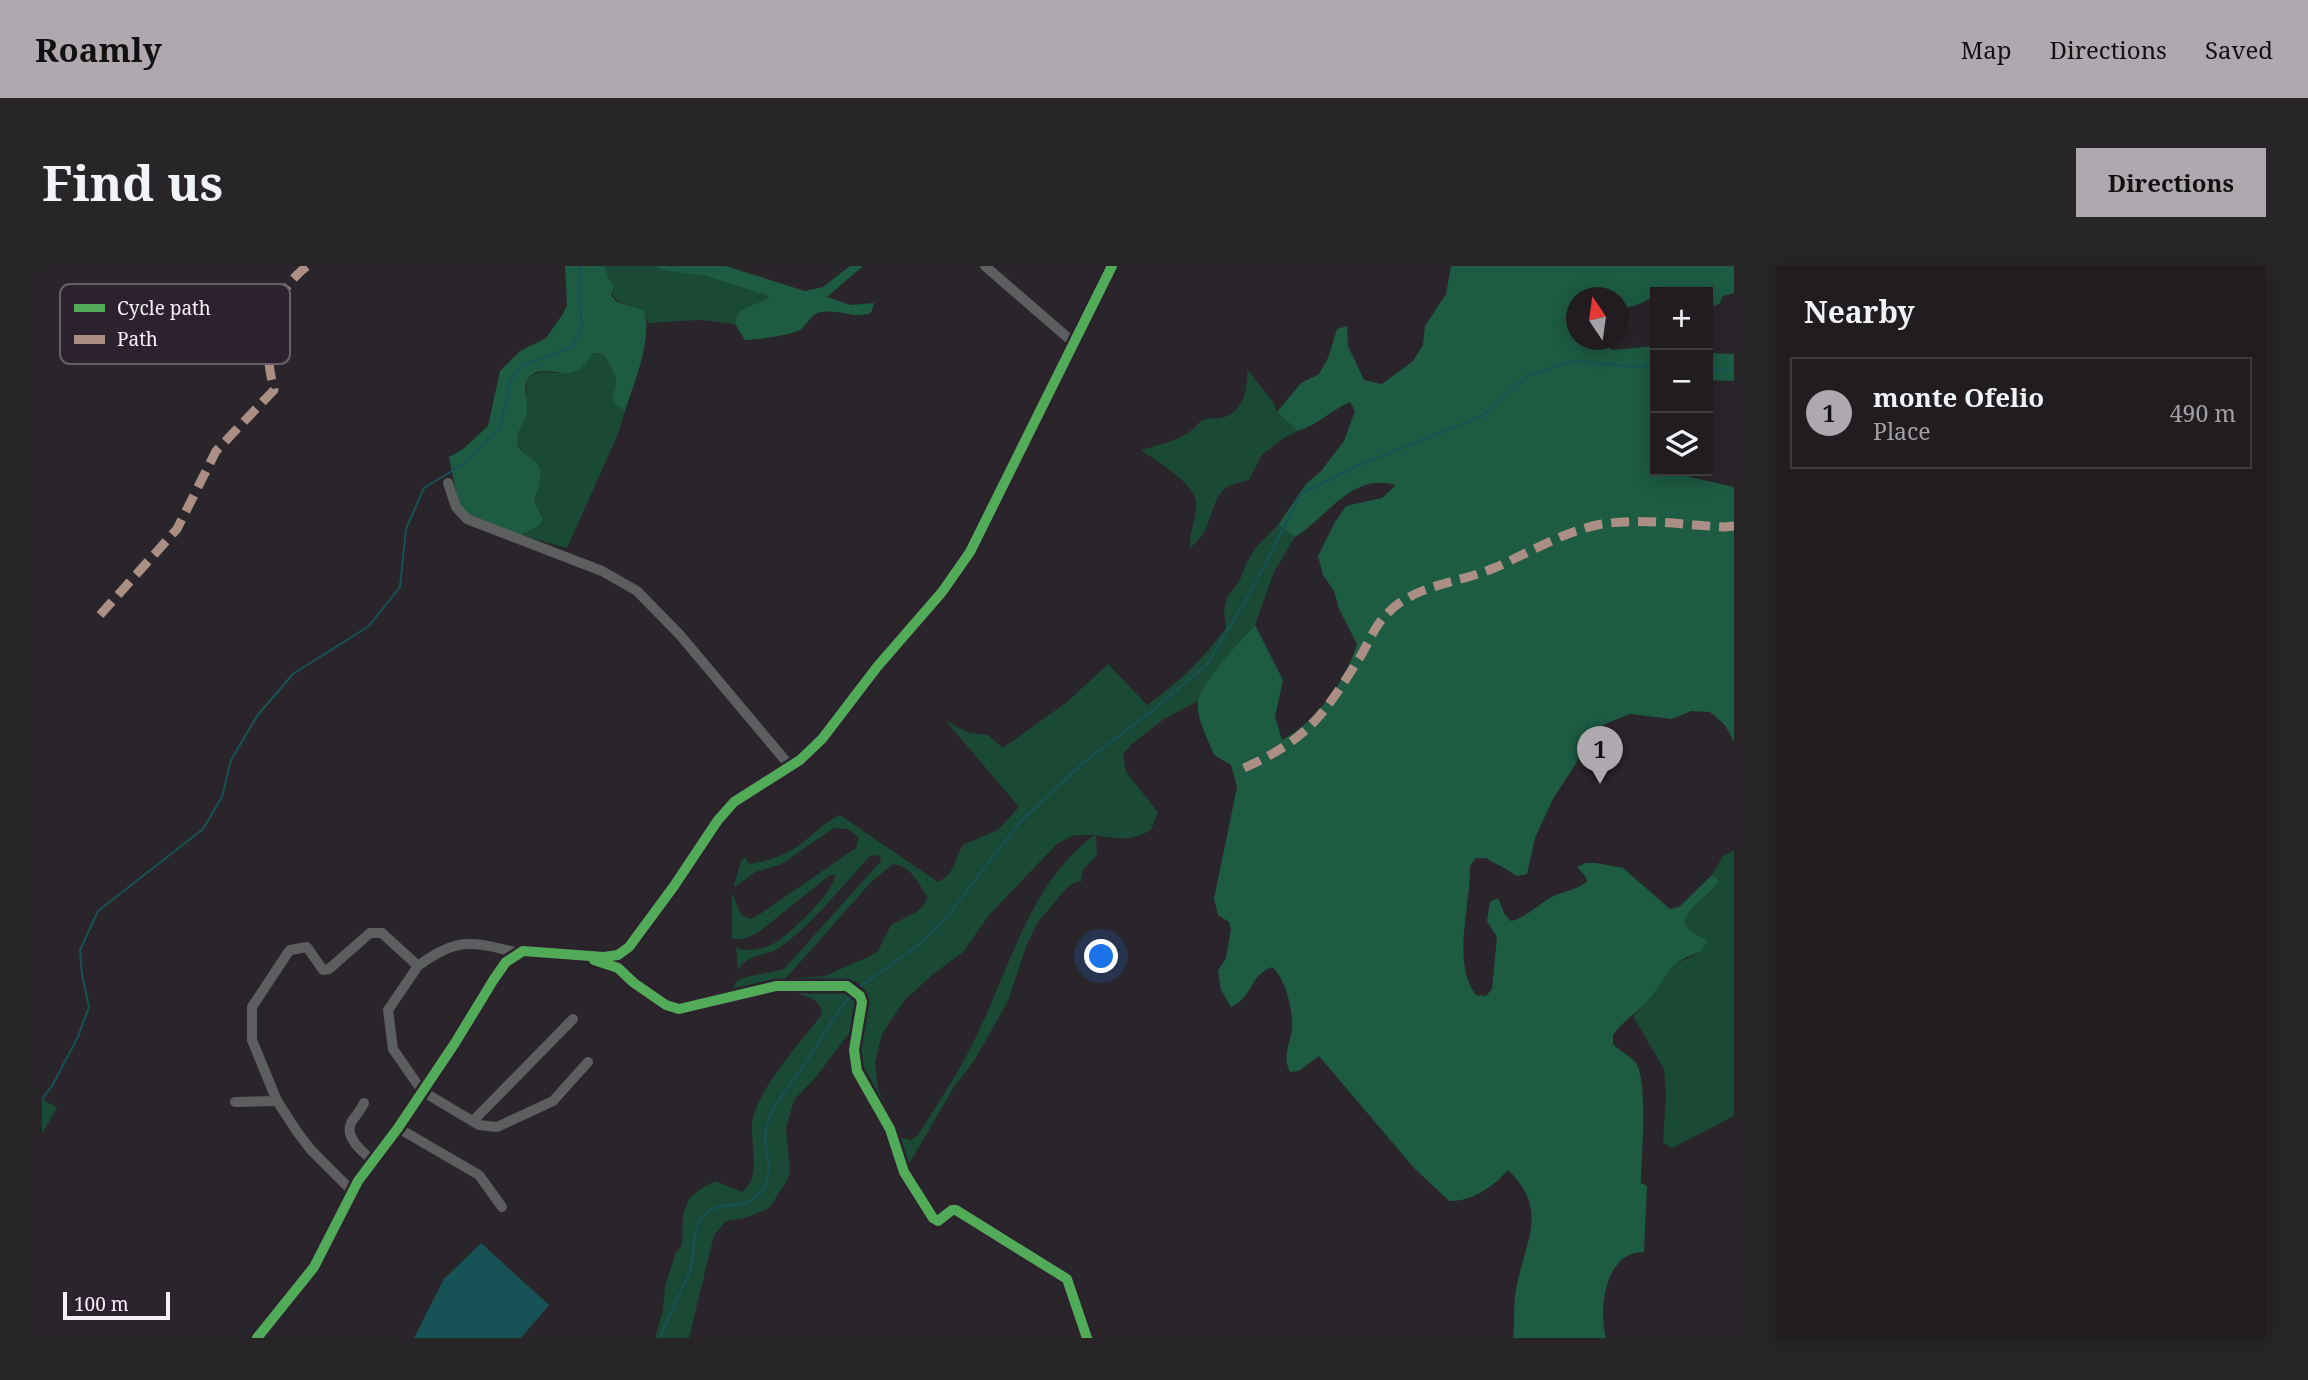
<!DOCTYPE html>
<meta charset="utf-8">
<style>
body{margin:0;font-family:"Noto Serif",serif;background:#282529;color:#f1f3f6}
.controls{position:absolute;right:21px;top:21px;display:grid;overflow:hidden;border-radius:0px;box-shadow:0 4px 18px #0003}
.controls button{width:63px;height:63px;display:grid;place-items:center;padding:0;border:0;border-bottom:2px solid #3d3a3e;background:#201c20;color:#f1f3f6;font:35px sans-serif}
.compass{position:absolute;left:1524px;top:21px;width:63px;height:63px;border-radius:50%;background:#201c20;box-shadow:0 4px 18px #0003;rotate:347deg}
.scale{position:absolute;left:21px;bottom:18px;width:107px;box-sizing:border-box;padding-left:7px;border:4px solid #f6eff7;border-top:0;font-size:19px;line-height:24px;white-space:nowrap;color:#f6eff7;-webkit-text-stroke:5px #2c222d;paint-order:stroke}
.you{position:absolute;left:1060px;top:691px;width:24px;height:24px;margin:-18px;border:5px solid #fff;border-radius:50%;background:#1a73e8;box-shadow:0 0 0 10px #1a73e833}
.badge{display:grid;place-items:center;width:46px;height:46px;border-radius:50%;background:#afa8af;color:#111;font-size:23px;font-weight:700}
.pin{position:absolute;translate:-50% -58px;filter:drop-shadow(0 2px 4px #0008)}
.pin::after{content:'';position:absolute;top:37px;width:24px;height:21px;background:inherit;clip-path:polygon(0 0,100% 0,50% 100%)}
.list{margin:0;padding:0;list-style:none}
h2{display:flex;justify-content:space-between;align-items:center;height:91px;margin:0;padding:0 28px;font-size:30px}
h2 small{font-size:23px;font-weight:400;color:#a2a1a5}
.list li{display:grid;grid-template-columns:46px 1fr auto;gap:21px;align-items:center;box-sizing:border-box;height:112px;margin:0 14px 14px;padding:0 14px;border:2px solid #3d3a3e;border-radius:0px}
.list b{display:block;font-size:26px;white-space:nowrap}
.list p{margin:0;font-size:23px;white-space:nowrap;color:#a2a1a5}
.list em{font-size:23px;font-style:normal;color:#a2a1a5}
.icon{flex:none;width:38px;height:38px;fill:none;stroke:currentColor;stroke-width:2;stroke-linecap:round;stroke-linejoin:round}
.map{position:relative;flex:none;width:1692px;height:1072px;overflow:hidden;border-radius:0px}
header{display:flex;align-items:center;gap:42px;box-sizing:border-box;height:98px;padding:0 35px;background:#afa8af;color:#111}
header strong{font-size:33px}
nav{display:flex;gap:38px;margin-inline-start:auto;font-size:24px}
.intro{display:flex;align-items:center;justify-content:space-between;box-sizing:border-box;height:168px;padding:0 42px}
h1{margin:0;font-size:49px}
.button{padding:18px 32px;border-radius:0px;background:#afa8af;color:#111;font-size:24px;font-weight:700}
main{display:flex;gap:42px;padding:0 42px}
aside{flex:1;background:#201c20;border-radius:0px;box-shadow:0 4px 18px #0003}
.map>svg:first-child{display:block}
.green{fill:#1a4936;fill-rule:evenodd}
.forest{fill:#1d5b43}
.water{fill:#175356}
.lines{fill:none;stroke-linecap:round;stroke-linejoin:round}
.stream{stroke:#175356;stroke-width:2}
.minor{stroke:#5d5e60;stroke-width:10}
.quiet{stroke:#ac8f84;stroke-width:9;stroke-dasharray:18 9;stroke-linecap:butt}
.cycleway-casing{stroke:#2c222d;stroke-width:15}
.cycleway{stroke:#51ab58;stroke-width:10}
.key{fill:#2c222d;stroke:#69606a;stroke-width:2}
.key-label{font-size:19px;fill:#f6eff7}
</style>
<header>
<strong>Roamly</strong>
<nav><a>Map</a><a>Directions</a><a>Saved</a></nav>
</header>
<div class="intro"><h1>Find us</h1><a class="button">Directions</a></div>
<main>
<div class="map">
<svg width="1692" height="1072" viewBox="0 0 1692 1072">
<rect width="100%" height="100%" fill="#2a252a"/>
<g class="green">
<path d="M563,0c15,0 34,0 49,0 39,9 81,12 117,30l-34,18 -2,10 -35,-4 -52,3 -4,-13c-37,-11 -29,-9 -39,-44z"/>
<path d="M551,87l10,1 12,17 2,35 8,5 -7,23 -51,114 -47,-13 19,-9 4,-9 -9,-16 3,-9 -12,-38 -6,-7 -3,-9 10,-39 1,-19c10,-11 18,-7 32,-7 12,0 28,-10 34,-20z"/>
<path d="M1205,103l26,33 4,10 21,19 -14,7 -22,17 -13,25c-7,2 -15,3 -22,7 -19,13 -13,46 -38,61 1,-15 7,-30 7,-45 0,-19 -40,-42 -55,-53 17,-5 37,-9 51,-20 2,-1 7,-8 8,-8 7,-6 13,-2 21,-4 23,-5 27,-30 26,-49z"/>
<path d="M1236,259l17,12 -21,35 -19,53 -46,53 -11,23 -34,18 -32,25 -9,10 3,18 32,40 -7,18c-21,11 -32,10 -55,5l1,20 -13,14 -3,8 1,4 -9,2 -8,7 -28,33 -11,24 -18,54 -34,60 -20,26 -45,77 -4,-1c-5,-20 -14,-44 -25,-61 -9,-14 -20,-26 -22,-44 -2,-22 22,-63 -3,-77l-66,3 -49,6v-4l-8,4 4,-8 6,-4 42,-9 97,-108 -1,-5 -9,-1c-27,29 -60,71 -92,93 -15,9 -33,6 -41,23l-2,-24c9,6 26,2 37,-3 16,-9 61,-51 62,-69h-5l-70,56c-9,5 -18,11 -28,7v-45l9,22 9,4 7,-3 99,-68 3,-10 -11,-9 -14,-1 -54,37 -25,7 -20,15 -1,-2 7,-24 4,-4 4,7c18,-3 34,-7 49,-18 14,-10 25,-23 42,-31l98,67c19,-11 15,-20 25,-37l35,-15 21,-23 -73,-86 23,12 19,2 15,13 64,-46 41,-38 39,41c31,-22 56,-46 79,-77l-2,-18 3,-13 12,-15 7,-18 10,-17zM1033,569h19c-67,51 -86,140 -123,212 -15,30 -35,59 -53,88l-7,5 -12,-3 -21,-48 -3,-27 7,-28 22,-33 28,-26 31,-23 26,-37 69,-72zM851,598c20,3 24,19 35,33l-5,9 -7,6 -25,13 -13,26 -8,5 -45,20 -40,3 87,-98z"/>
<path d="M1692,584v266l-62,32 -9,-5 3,-48 -2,-26 -31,-53 21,-22 9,-17 13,-14 18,-7 12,-16 -16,-9 -5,-8c4,-21 25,-26 35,-43l-8,-5 11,-19z"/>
<path d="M799,724l14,10 1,10 -3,18 -37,49 -20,21 -4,9 -6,21 4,43 -3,10 -18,27 -24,10 -19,3 -12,14 -25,103h-34l8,-28 2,-24 11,-34 6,-7 1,-31 6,-15 13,-11 13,-7 27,11c23,-17 4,-56 12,-78 13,-37 45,-69 68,-100 -2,-15 -12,-17 -25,-20v-2z"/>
<path d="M0,833l15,9 -15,26z"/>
</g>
<g class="forest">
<path d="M523,0h40l4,14 5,6 -3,9 6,7 27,8c9,29 -10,73 -19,101l-8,-5 -5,-8c8,-19 2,-28 -9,-44l-10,-1c-5,7 -10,16 -19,19 -14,5 -35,-9 -46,7 -6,10 0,21 -1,31 0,11 -11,20 -10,31 1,14 20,16 23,28 2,9 -3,23 -6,32l9,17 -4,8 -19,9 -54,-22 -7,-6 -10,-50 14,-8 25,-23 12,-55 20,-20 26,-13 17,-24 4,-9z"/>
<path d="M611,0h73l79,25 18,-4 27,-21h13l-36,31 24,8 23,-2 -3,10c-17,6 -32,-4 -50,-1 -10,2 -13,12 -21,18 -9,5 -44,10 -55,10l-10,-16 2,-10c10,-9 24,-10 33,-18l-64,-20 -38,-5z"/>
<path d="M1409,0h283v27l-11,3 -4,8 -11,5v-17h-53v4l-18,9 -18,5 -1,-12h-42v42h31l4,10 44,-4v125h25l10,6 44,10v255l-9,-17 -15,-13 -19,-1 -19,8 -42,-5 -27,11 -7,7 -43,67 -18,39 -8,36 -11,2c-10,-9 -20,-11 -30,-18h-10l-6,8c1,39 -19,97 6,129l10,1 6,-7 5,-52 -10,-16 3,-19 8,-4 7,17 6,6c17,-4 29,-19 45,-26 13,-5 17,-4 31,-13l-1,-5 -9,-10 9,-4h10l27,5 47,41 9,-2 33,-32 8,5c-10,17 -31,22 -35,43l5,8 17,9 -5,10c-7,5 -17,7 -24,12 -13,9 -17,24 -27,35 -12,14 -27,23 -38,38v9c7,7 16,11 22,18 14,16 6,97 6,121l6,3 -3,66c-39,-1 -46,57 -38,86h-93c2,-16 0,-33 3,-49 9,-49 34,-78 -8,-119 -14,16 -36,32 -59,31l-35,-33 -95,-112 -20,15 -9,1c-8,-15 0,-28 2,-43 1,-19 -6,-50 -20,-62 -25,10 -17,29 -41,40l-10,-17 -3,-19 8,-13 5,-29 -2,-7 -11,-7 -4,-16 23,-112 -6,-22 -17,-10c-6,-16 -18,-36 -16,-54 3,-20 43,-60 57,-76l28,55 -8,37 7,23c33,-17 65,-60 75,-96l-18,-35 -5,-18 -11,-16 -5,-19 17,-34 11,-16 36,-8 14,-13c-45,-13 -68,32 -101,52l-17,-12 28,-41 15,-13 23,-30 11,-30 -5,-9c-19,8 -32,23 -52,29l-21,-19 24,-29 18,-9 9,-16 9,-29 10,-3 1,20 16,34 18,4 31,-23 10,-16 2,-19 21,-32z"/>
<path d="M1666,87l26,1v27l-26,-1z"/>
</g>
<path class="water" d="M439,977l68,62 -28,33h-107l30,-59z"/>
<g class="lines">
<g class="stream">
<path d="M1666,104h26"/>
<path d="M816,722l62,-44 28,-29 72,-93 64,-60 74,-56 49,-42 42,-69 52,-101 60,-30 121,-48 46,-41 47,-14 60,6 20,-2"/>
<path d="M0,833l10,-13 26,-49 11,-30 -7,-33 -2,-24 18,-39 105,-82 19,-32 9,-37 26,-44 36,-42 76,-48 31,-39 6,-58 18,-41 41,-25 34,-34 8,-29 2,-18 12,-16 52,-19 9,-22 -3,-32 2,-27"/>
<path d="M618,1072c8,-24 22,-45 30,-68 6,-17 0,-43 15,-56 21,-18 42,2 59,-27 11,-19 -2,-40 2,-58 5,-22 19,-37 32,-55 18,-26 33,-55 54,-80"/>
</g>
<g class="minor">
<path d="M943,0l90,78"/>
<path d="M406,217l8,24 11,12 135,52 35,20 43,44 110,131"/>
<path d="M549,693l27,9 16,15 32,22 13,4 97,-23h71l13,10 2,6 -8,48 3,21 33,58 14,43 29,46 5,3 14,-11h4l111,69 20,59"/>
<path d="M376,700l-30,44 5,39 29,42 57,34 18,2 56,-26 35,-39"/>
<path d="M193,836l42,-1"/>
<path d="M322,837c-3,7 -9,13 -13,20 -7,15 13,30 22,38"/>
<path d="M431,855l100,-102"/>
<path d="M356,862l81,47 23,32"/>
<path d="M310,925l-41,-41 -13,-17 -21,-32 -25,-61v-33l35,-53 3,-4 17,-3 16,23 6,-1 41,-36h12l36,33c40,-30 55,-24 101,-13"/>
<path d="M215,1072l57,-71 44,-86 40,-53 57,-85 39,-64 12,-17 17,-11 81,6 14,-2 11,-8 45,-61 44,-66 16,-18 66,-42 22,-21 55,-72 65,-75 28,-40 142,-286"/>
</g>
<g class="quiet">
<path d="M58,349l77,-86 39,-78 58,-61c-12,-48 -8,-91 33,-124"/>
<path d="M1202,502c64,-29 79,-52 116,-111 8,-13 14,-29 24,-40 28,-33 73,-33 110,-49 35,-15 70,-37 108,-44 40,-6 83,1 122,3l10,-1"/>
</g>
<defs>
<g id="cycleway">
<path d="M552,694l24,8 16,15 32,22 13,4 97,-23h71l13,10 2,6 -8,48 3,21 33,58 14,43 29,46 5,3 14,-11h4l111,69 20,59"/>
<path d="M215,1072l57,-71 44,-86 40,-53 57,-85 39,-64 12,-17 17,-11 81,6 14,-2 11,-8 45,-61 44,-66 16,-18 66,-42 22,-21 55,-72 65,-75 28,-40 142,-286"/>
</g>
</defs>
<use href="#cycleway" class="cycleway-casing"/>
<use href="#cycleway" class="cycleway"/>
</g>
<rect x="18" y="18" width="230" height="80" rx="10" class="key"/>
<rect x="32" y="38" width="31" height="8" fill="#51ab58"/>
<rect x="32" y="69" width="31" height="9" fill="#ac8f84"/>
<g class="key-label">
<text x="75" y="49">Cycle path</text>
<text x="75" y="80">Path</text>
</g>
</svg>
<div class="controls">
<button>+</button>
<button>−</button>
<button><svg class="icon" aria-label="layers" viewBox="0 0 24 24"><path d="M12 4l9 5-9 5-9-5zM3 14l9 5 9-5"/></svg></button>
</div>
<svg class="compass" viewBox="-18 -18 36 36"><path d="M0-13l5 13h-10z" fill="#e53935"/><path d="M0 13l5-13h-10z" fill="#a2a1a5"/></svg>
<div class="scale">100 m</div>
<div class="you"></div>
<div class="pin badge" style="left:1558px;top:518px">1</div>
</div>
<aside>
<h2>Nearby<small></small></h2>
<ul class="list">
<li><span class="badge">1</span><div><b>monte Ofelio</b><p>Place</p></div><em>490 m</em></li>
</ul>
</aside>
</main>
